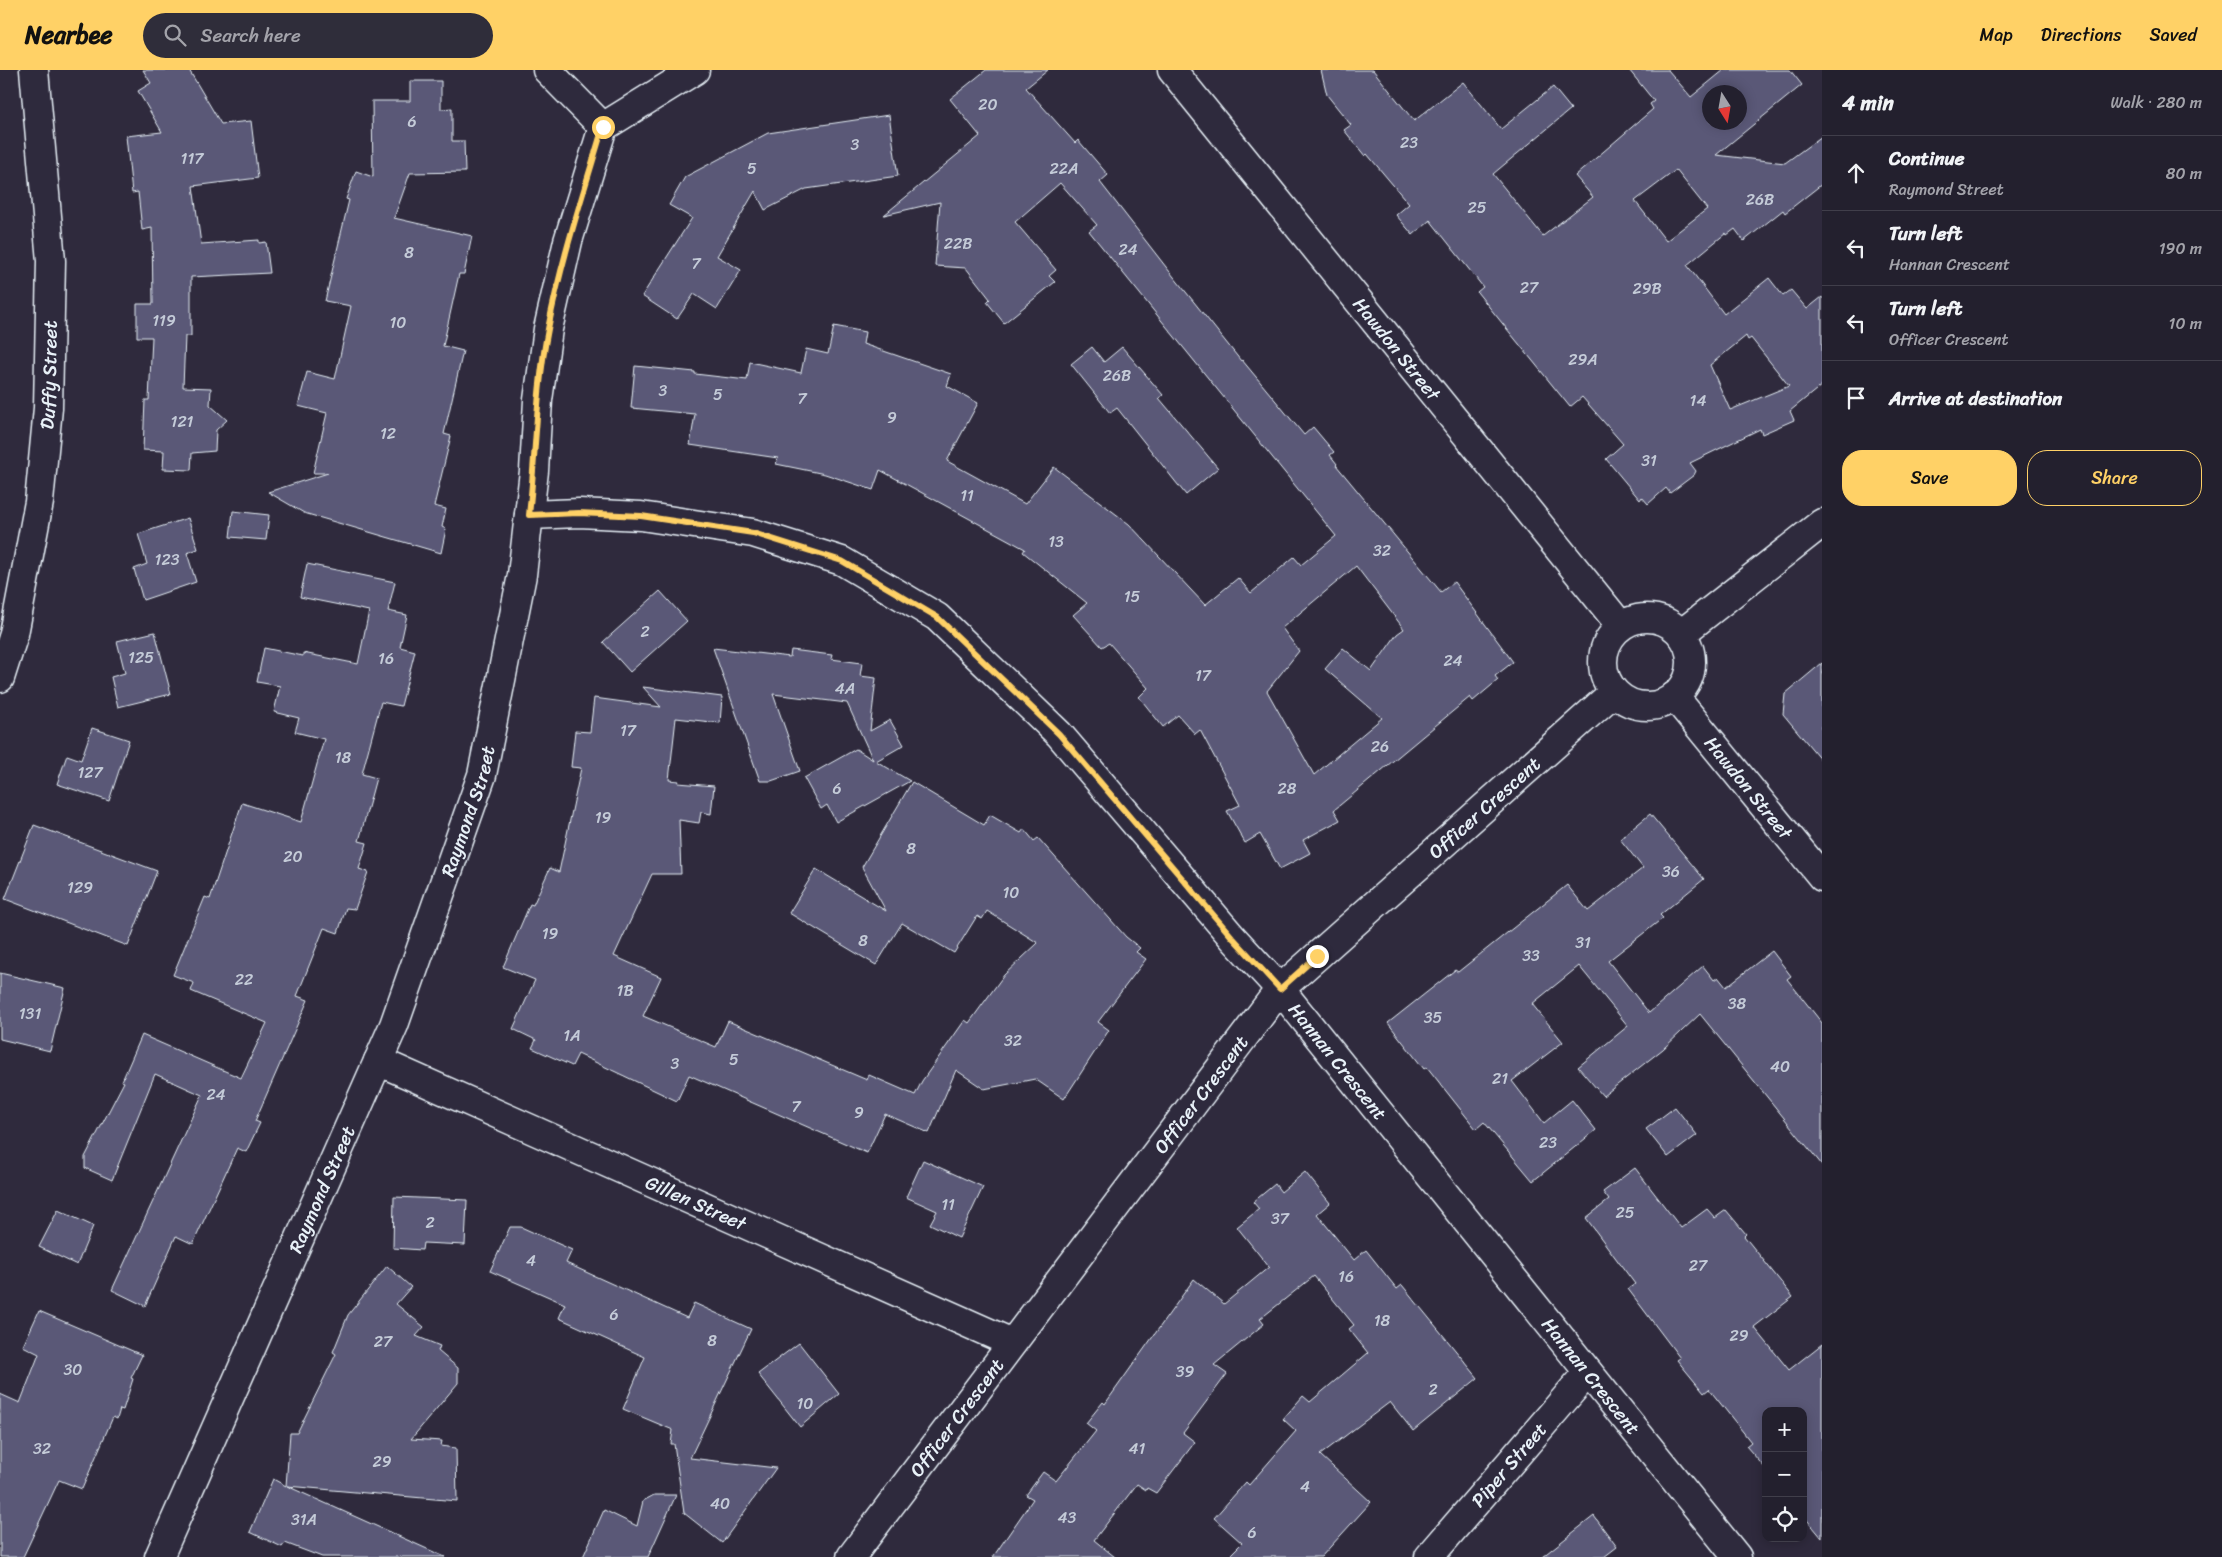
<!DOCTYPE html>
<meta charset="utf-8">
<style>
body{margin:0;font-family:Sriracha,sans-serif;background:#2f2d3a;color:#f1f3f6}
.controls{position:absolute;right:15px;bottom:15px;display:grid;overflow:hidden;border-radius:10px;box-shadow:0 2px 12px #0003}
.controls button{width:45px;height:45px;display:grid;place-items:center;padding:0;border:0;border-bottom:1px solid #403e4a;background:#23202e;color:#f1f3f6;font:25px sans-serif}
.compass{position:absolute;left:1702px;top:15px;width:45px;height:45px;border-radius:50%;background:#23202e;box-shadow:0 2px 12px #0003;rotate:169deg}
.stop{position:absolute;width:15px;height:15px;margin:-11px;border:4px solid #ffd166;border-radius:50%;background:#fff}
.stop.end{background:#ffd166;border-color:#fff;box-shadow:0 1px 5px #0008}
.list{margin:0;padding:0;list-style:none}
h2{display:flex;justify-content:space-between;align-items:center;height:65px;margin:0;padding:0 20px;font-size:21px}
h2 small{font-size:16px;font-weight:400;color:#a3a3aa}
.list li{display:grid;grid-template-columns:32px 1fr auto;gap:15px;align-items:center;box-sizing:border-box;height:75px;padding:0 20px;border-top:1px solid #403e4a}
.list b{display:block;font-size:19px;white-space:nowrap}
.list p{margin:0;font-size:16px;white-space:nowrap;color:#a3a3aa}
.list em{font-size:16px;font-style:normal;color:#a3a3aa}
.actions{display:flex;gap:10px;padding:15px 20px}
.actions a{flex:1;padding:11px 0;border:1px solid #ffd166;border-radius:20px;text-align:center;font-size:18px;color:#ffd166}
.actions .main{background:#ffd166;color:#111}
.icon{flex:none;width:28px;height:28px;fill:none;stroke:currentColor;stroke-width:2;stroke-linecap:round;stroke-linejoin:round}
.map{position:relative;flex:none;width:1822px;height:1487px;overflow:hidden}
header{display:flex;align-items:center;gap:30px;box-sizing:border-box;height:70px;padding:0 25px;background:#ffd166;color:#111}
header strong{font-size:24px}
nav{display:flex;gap:28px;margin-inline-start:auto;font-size:18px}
.search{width:350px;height:45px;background:#2f2d3a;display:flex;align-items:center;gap:12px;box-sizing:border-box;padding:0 18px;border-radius:28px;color:#a3a3aa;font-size:19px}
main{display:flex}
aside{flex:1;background:#23202e}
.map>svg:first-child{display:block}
.building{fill:#5a5977;stroke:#e8f1f8;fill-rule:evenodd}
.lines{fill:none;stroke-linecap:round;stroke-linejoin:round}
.minor-casing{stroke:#e8f1f8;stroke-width:31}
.minor{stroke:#2f2a3d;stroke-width:28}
.route{stroke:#ffd166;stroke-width:6}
.labels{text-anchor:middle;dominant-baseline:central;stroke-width:4;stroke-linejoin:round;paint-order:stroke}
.number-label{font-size:16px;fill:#c4cbd8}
.street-label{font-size:19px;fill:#e8f1f8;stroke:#2f2a3d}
</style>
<header>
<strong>Nearbee</strong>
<div class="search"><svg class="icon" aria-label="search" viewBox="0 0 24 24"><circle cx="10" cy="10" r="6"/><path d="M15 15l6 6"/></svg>Search here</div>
<nav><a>Map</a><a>Directions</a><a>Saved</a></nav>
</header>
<main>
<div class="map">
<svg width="1822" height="1487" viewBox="0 0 1822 1487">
<rect width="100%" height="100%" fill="#2f2a3d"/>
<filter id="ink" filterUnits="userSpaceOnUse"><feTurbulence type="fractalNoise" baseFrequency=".02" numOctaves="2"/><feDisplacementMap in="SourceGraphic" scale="10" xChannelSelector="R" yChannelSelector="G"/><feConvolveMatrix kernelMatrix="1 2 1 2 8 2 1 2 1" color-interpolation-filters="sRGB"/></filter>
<g filter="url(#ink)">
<g class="building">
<path d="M143,0h46l32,54 30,-3 7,57 -65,8 8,58 58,-4v3l7,-1 4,31 -79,4v59h-6l-2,51 28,1 -1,17 17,15 -11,10 -1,21 -23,2 -1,17 -28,-1 1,-18 -21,-1 2,-50h4l3,-63h-15v-33h16l-1,-76 -10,2 -4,-38 -6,1 -6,-57 36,-4 -24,-41 13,-8z"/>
<path d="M986,0h62l-22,18 49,55 3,-3 30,35 -8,7 66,85 75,94 1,-1 62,75 9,-8 21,25 -4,3 7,9 -1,1 105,127 13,-10 59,80 -18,14 3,4 -25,21 -3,-4 -136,113 6,10 -37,20 7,13 -30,16 -20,-35 -15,9 -18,-32 13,-6 -40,-75 -5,4 -17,-19 -15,12 -24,-30 9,-9 -39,-45 -7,4 -29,-32 14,-12 -64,-51 2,-3 -145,-79 -7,20 -48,-16 -49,-10 2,-6 -88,-13 5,-31 -64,-6 4,-42 60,6v2l52,6 3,-18 51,11 5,-24 22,5 6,-28 31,6 -2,12 88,30 -4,12 31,17 -31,58 78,43 29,-37 75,57 76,81 33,-27 13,15 43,-36 7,8 35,-29 -247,-305 8,-6 -37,-42 -45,39 41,48 -7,6 6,6 -51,41 -17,-21 3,-3 -24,-31 -31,-2 5,-64 -56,13 96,-79 -30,-37zM1356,496l48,63 -7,5 -26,37 -28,-23 -18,21 57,49 -68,57 -47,-84 32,-40 -17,-23z"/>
<path d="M1321,0h52l41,51 49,-39 38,47 52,-42 18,22 -78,65 50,62 50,-39 -18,-21 78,-67 -3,-5 4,-3 -25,-31h39l23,27 33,-27h66l12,15 -86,70 69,8 37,-27v48l-37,29 -2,-3 -39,31 -9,-12 -8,6 -1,-2 -39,32 37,49 45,-36 14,18 8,-6 16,19 15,-12v88l-32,26 4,9 -32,14 -2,-5 -70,34 6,8 -2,4 -24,18 -4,-5 -18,16 -6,-7 -2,3 -34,-41 17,-15 -41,-47 -12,10 -93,-115 6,-5 -53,-67 -17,15 -17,-20 13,-11 -42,-50 -2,2 -21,-26 7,-5 -24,-30zM1710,22h30v30h-30zM1676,100l31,39 -41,32 -31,-40zM1746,266l2,4 3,-2 38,48 -59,24 -20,-45z"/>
<path d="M410,11h31v28l11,-1v33h12l1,31 -55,1 -16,45 78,18 -8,38h-5l-16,72 20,5 -19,83 7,2 -17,70 12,3 -4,18 4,2 -5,24 -137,-40 -36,-21 60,-19h-15l14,-60 -29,-7 9,-34 28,7 16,-73 -26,-5 24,-101 -3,-1 10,-28 17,6 -1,-76h38z"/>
<path d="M889,45l9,61 -92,13 -41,21 -10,-19 -38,65 24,14 -24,39 -23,-15 -17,25 -35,-23 50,-78 -23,-13 16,-28 83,-44z"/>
<path d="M1092,277l12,15 18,-15 41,48 -4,3 59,70 -32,27 -69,-87 -7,5 -39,-49z"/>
<path d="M233,441l36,4 -3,25 -36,-3z"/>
<path d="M188,448l10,31 -11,4 9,29 -53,18 -9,-31 13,-5 -9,-30z"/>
<path d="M307,494l88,18 -7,29 19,4 -7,32 15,4 -14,55 -20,-4 -19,72 14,4 -17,63 8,2 -8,26 9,3 -13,37 -9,-1 -8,25 -14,-5 -27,68 11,4 -53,121 5,2 -14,29 -9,-4 -44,96 -17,-8 -31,70 -33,-16 90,-195 -47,-21 -43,106 -27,-12v-11l39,-75 -2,-1 20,-46 99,43 26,-55 -76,-32 3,-8 -21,-8 32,-78 5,2 32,-96 59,19 23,-83 -29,-7 4,-14 -25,-6 6,-26 -23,-4 7,-34 39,8v-3l55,11 11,-53 -69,-14z"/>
<path d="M660,521l27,30 -57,51 -27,-30z"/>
<path d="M155,562l16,62 -53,13 -7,-30 14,-4 -8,-32z"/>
<path d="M713,578l77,9 1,-7 41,5 -1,4 31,4 -2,13 16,2 -6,53 20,-11 14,25 -28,16 34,20 -74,41 -9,-17 -6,4 -17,-31 52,-29 17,11 -26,-57 -74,-9 27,77 -29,10h-11z"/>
<path d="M1822,593v98l-39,-47 2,-20z"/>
<path d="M643,617l79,10 -2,26 -44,-5 -7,62 10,1 -1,2 36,3 -3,28 -10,-2 -2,11 -20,-3 2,54h-29l-38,82 47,21 -18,39 73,31 12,-26 139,59 2,-5 46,20 7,-14 43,-61 4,3 35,-48 34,-32 -51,-32 -5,8 -5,-3 -23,37 -52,-30 -26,42 -87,-52 27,-44 70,42 -24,-44 50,-85 72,43 6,-10 31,18 3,-4 10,12 4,-3 88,99 14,11 -4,4 10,7 -48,63 11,8 -45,69 -29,-20 -51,10 -28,-19 -27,63 -44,-19 -18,39 -178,-78 -12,26 -99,-47 -6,12 -40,-18 4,-8 -23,-11 22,-49 -32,-13 27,-63 3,1 17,-37 9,4 22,-104 -10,-1 4,-36 15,1 4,-34 67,9z"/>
<path d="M92,658l37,12 -20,61 -52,-17 10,-29 14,5z"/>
<path d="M1650,744l54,65 -44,36 3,3 -55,43 41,52 54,-47 11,14 4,-3 8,10 46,-36 19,25 -4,3 35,44v142l-122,-151 -37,35 -60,47 -25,-29 50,-41 -49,-60 -47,38 31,38 -51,39 32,42 28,-23 24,30 -63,51 -49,-59 -8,7 -49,-62 -3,2 -36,-46 67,-53 3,2 109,-87 21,26 55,-43 -23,-29z"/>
<path d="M34,755l123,46 -29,75 -123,-47z"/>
<path d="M0,903l65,15 -15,63 -50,-12z"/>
<path d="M1675,1037l22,28 -29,22 -22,-28z"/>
<path d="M923,1090l60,27 -24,51 -29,-14 7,-13 -31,-14z"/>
<path d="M1635,1098l46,60 26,-19 8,9 11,-8 20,24 -2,2 49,61 -39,30 35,43 33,-26v194l-19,-23v-104h-37v58l-20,-23 5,-4 -42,-53 -5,4 -27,-33 3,-2 -52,-69 7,-5 -49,-66 23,-18 -6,-8z"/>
<path d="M1305,1102l25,31 -13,11 37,46 12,-10 31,39 5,-4 76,93 -65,53 -23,-29 -70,53 51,47 -50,55h-93l14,-14 -28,-25 32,-36 3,3 47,-54 -13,-12 20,-23 7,6 58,-49 -19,-24 5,-4 -40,-49 -54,43 4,5 -50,41 13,9 -44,59 12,9 -39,51 -9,-5 -1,2 -9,-6 -43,56 21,17h-122l40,-58 -7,-4 17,-23 13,9 40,-50 -10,-8 17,-21 2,2 89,-125 30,25 45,-37 -32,-40 22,-18 -6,-7 22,-18 6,8z"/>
<path d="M394,1127l73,3 -2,45 -42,-2 -1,7 -29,-2z"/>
<path d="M58,1140l35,16 -16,39 -38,-18z"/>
<path d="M510,1157h11l51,23 -6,13 121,55 7,-15 57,26 -61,129 86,10 -54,75 -38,-30 -10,-69h-3l2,-14 -50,-21 22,-52 -86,-39 6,-14 -75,-33z"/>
<path d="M387,1196l24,21 -15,17 28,23 -8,9 24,10 -2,5 20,17v15l-47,56 31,2 -1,5 15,2 1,53 -170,-15 158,71h-123l-37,-14 -3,4 -32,-15 23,-53 13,7 4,-53h7l39,-79 -3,-2 15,-37z"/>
<path d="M39,1241l103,44 -11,23 2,1 -10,31 -3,-1 -3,10 -4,-2 -31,72 -23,-9 -36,77h-23v-163l20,9 19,-49 -16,-8z"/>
<path d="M799,1273l40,51 -39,33 -42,-53z"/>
<path d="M654,1425h22l-28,62h-65l21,-47 33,16 6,-25z"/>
<path d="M1594,1446l23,31 -13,10h-62z"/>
</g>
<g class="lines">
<defs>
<g id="minor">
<path d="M547,0l56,57"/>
<path id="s1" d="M1172,0l449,556"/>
<path id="s2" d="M529,445l50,-2 62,3 112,17 89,28 95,56 122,117 174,204 47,51 457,568"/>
<circle cx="1647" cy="592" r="44"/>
<path d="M1681,564l141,-111"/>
<path id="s3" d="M0,608l14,-44 25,-132 9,-94 3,-147 -17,-191"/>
<path id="s4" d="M1674,626l148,181"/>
<path id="s5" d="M378,991l634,282"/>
<path id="s6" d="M159,1487l235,-532 88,-250 40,-200 12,-104 4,-71 10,-71 20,-88 35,-114 92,-57"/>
<path id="s7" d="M851,1487l429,-568 334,-297"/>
<path id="s8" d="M1429,1487l159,-185"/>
</g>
</defs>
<use href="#minor" class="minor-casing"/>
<use href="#minor" class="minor"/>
</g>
</g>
<g class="lines" filter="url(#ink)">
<path class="route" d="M603,57c-20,67 -42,134 -55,202 -12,61 -12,124 -19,186l50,-2 62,3 112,17 89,28 95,56 122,117 174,204 47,51 37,-33"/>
</g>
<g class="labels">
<g class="number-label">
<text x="988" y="34">20</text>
<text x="412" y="51">6</text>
<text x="1409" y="72">23</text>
<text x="855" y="74">3</text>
<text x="192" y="88">117</text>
<text x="752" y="98">5</text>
<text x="1064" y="98">22A</text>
<text x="1760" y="129">26B</text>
<text x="1477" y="137">25</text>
<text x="958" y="173">22B</text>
<text x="1128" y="179">24</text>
<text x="409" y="182">8</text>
<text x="696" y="193">7</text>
<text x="1529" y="217">27</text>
<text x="1647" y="218">29B</text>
<text x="164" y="250">119</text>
<text x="398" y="252">10</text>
<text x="1583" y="289">29A</text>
<text x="1117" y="305">26B</text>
<text x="663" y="320">3</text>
<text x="718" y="324">5</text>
<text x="802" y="328">7</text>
<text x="1698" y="330">14</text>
<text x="892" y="347">9</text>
<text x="182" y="351">121</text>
<text x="388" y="363">12</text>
<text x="1649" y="390">31</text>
<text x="967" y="425">11</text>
<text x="1056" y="471">13</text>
<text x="1382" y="480">32</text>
<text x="167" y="489">123</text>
<text x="1132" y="526">15</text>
<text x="645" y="561">2</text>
<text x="141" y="587">125</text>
<text x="386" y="588">16</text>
<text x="1453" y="590">24</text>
<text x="1203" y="605">17</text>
<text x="845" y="618">4A</text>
<text x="628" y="660">17</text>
<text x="1380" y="676">26</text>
<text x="343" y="687">18</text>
<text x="90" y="702">127</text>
<text x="837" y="718">6</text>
<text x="1287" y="718">28</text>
<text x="603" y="747">19</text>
<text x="911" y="778">8</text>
<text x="293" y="786">20</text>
<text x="1671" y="801">36</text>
<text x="80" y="817">129</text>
<text x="1011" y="822">10</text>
<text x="550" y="863">19</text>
<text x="863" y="870">8</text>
<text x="1583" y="872">31</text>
<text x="1531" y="885">33</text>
<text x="244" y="909">22</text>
<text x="625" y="920">1B</text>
<text x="1737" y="933">38</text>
<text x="30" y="943">131</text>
<text x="1433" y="947">35</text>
<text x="572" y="965">1A</text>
<text x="1013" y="970">32</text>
<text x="734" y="989">5</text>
<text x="675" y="993">3</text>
<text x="1780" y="996">40</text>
<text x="1500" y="1008">21</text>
<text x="216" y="1024">24</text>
<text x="796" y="1036">7</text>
<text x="859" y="1042">9</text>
<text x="1548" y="1072">23</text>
<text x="948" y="1134">11</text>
<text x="1625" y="1142">25</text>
<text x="1280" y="1148">37</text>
<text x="430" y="1152">2</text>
<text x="531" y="1190">4</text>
<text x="1698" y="1195">27</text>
<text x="1346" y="1206">16</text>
<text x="614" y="1244">6</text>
<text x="1382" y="1250">18</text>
<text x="1739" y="1265">29</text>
<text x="712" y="1270">8</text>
<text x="383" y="1271">27</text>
<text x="73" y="1299">30</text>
<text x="1185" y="1301">39</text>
<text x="1433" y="1319">2</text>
<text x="805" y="1333">10</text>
<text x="42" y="1378">32</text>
<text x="1137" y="1378">41</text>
<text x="382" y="1391">29</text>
<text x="1305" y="1416">4</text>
<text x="720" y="1433">40</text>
<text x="1067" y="1447">43</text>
<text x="304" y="1449">31A</text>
<text x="1252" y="1462">6</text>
</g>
<g class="street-label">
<text stroke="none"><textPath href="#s1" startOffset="358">Hawdon Street</textPath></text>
<text stroke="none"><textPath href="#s3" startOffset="308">Duffy Street</textPath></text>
<text stroke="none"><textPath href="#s4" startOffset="118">Hawdon Street</textPath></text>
<text stroke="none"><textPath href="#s7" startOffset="985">Officer Crescent</textPath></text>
<text stroke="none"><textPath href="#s6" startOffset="808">Raymond Street</textPath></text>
<text stroke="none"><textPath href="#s2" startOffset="1028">Hannan Crescent</textPath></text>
<text stroke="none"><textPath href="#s7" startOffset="580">Officer Crescent</textPath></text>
<text stroke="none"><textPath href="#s6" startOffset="402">Raymond Street</textPath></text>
<text stroke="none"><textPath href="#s5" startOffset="348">Gillen Street</textPath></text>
<text stroke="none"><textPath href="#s2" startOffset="1432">Hannan Crescent</textPath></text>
<text stroke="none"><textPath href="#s7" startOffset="175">Officer Crescent</textPath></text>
<text stroke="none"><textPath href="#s8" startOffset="122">Piper Street</textPath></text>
</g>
</g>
</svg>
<div class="controls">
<button>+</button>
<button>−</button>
<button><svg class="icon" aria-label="locate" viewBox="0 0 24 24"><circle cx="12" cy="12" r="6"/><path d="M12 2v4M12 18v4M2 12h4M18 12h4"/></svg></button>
</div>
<svg class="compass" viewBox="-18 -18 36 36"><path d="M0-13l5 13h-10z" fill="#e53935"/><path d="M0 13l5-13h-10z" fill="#a3a3aa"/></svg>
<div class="stop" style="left:603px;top:57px"></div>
<div class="stop end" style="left:1317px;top:886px"></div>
</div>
<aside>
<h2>4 min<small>Walk · 280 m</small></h2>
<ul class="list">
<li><svg class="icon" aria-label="ahead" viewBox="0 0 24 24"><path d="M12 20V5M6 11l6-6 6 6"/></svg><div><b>Continue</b><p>Raymond Street</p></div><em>80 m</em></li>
<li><svg class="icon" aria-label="left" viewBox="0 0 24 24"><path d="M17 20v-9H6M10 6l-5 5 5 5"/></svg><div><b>Turn left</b><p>Hannan Crescent</p></div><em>190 m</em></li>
<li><svg class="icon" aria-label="left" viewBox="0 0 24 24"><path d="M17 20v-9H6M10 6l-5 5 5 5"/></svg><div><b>Turn left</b><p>Officer Crescent</p></div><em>10 m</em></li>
<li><svg class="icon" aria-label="arrive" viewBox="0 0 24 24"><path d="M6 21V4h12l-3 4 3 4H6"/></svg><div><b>Arrive at destination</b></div></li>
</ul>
<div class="actions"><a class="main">Save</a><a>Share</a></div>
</aside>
</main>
